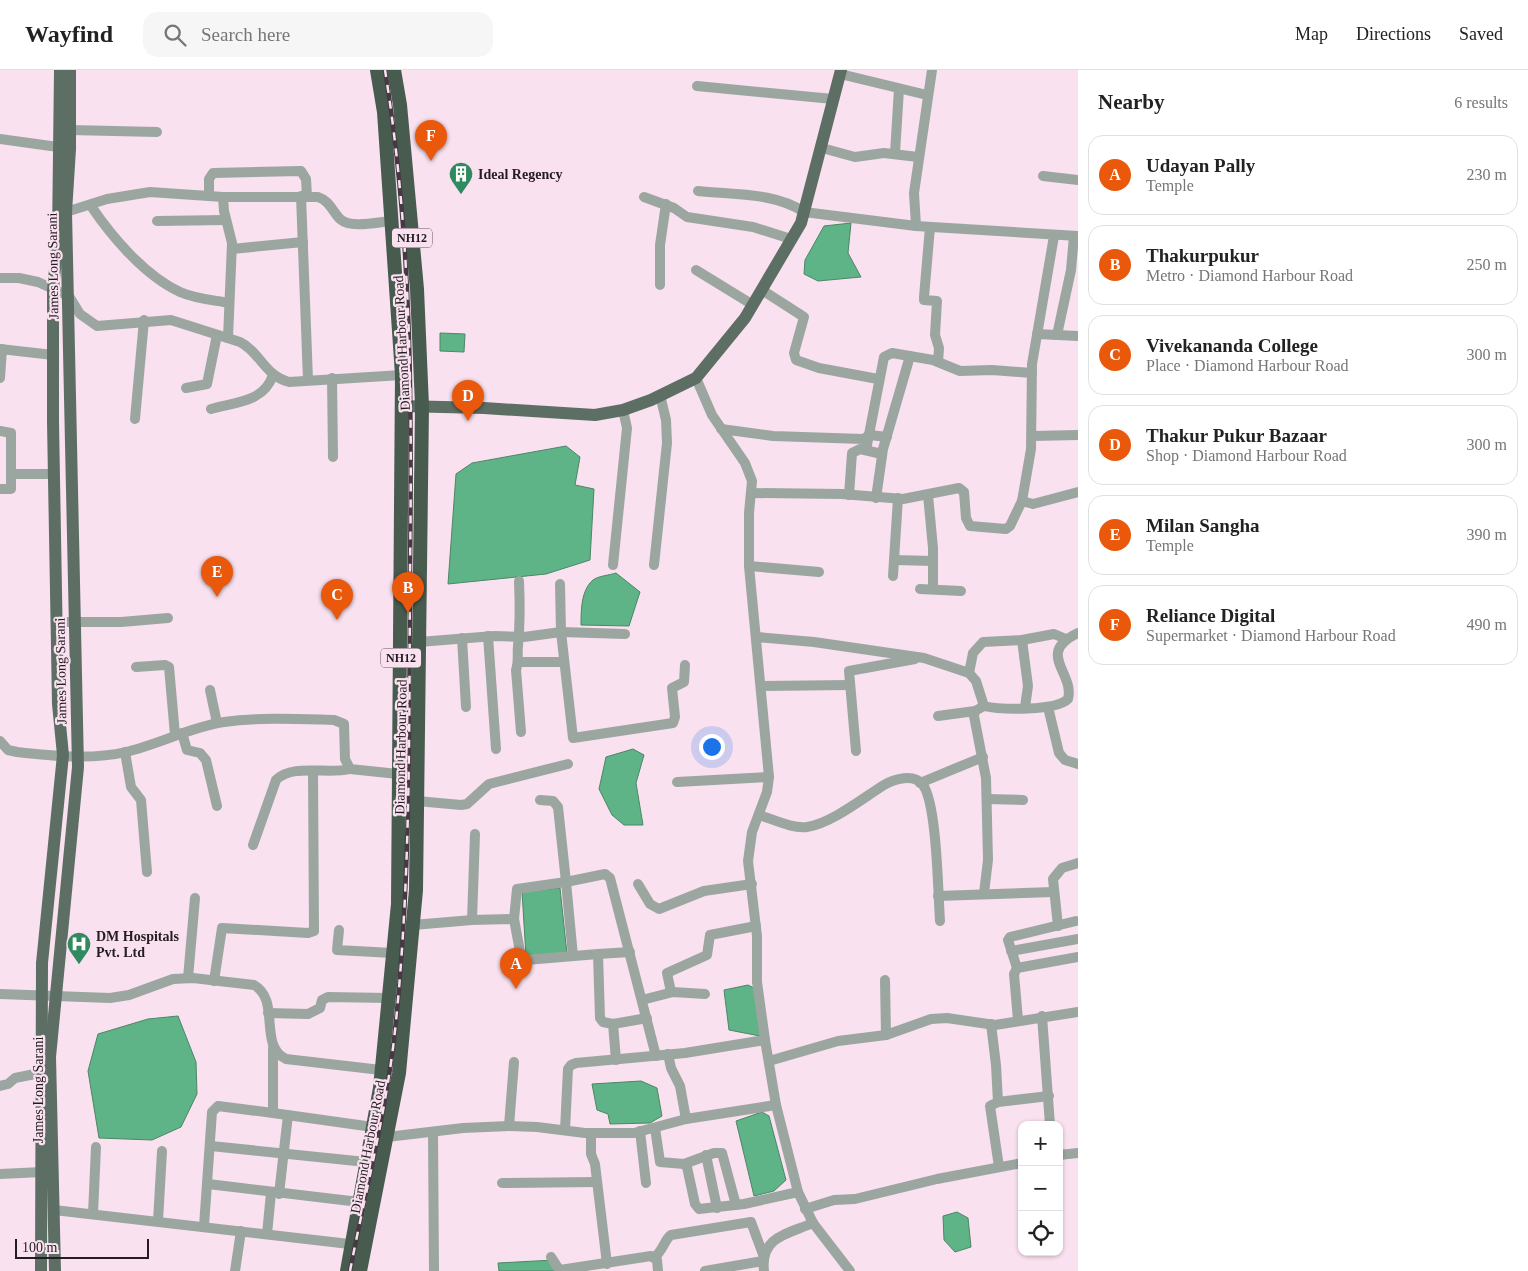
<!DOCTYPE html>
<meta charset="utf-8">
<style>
body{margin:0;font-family:Georgia,serif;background:#f6f6f6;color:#222}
.controls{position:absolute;right:15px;bottom:15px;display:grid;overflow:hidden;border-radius:10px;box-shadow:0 1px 4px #0004}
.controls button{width:45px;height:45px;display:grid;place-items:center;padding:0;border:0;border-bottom:1px solid #e0e0e0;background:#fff;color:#222;font:25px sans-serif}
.scale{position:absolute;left:15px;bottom:12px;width:134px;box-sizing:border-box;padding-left:5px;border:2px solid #241c21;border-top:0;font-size:14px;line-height:18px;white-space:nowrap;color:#241c21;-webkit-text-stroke:4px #f9e1ef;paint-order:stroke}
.you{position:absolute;left:711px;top:676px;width:18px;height:18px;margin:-12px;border:4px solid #fff;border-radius:50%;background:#1a73e8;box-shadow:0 0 0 8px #1a73e833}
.badge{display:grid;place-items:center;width:32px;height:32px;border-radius:50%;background:#ea580c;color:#fff;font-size:16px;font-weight:700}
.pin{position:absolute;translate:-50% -41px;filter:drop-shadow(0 1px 2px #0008)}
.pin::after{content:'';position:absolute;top:26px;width:18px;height:15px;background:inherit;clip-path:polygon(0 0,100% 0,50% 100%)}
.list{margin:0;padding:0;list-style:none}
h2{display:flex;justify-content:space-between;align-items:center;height:65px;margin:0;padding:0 20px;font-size:21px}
h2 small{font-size:16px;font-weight:400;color:#767676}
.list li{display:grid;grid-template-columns:32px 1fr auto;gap:15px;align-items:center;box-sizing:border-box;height:80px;margin:0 10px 10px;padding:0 10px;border:1px solid #e0e0e0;border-radius:15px}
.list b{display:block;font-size:19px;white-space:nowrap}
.list p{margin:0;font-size:16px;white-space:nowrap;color:#767676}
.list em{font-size:16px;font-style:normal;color:#767676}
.icon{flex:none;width:28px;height:28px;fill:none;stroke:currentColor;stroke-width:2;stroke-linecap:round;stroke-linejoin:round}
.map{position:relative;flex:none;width:1078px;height:1201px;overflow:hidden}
header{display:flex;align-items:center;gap:30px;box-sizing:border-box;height:70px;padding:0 25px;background:#fff;border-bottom:1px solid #e0e0e0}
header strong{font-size:24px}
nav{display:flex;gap:28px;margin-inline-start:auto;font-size:18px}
.search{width:350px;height:45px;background:#f6f6f6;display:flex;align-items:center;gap:12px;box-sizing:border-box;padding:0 18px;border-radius:15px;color:#767676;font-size:19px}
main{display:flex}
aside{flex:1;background:#fff}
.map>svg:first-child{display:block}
.water{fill:#5eb387;stroke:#4d8668}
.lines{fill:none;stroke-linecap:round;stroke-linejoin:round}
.minor{stroke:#9ca6a0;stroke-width:10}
.major{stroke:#5d6f64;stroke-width:12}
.highway{stroke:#475b4f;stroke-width:14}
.rail-casing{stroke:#453a41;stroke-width:4.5}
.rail{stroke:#f9e1ef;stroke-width:2.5;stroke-dasharray:8;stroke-linecap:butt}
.labels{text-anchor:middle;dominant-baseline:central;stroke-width:4.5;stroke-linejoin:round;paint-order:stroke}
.shield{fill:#f9e1ef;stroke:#64575f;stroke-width:1}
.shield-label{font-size:12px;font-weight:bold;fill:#241c21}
.poi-label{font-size:14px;font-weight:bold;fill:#241c21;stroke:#f9e1ef;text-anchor:start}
.street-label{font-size:14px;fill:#241c21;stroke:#f9e1ef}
</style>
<header>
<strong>Wayfind</strong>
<div class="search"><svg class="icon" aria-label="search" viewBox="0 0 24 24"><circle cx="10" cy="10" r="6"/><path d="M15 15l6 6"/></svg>Search here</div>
<nav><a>Map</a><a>Directions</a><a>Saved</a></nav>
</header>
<main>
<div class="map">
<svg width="1078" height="1201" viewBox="0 0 1078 1201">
<rect width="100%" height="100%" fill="#f9e1ef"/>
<g class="water">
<path d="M851,153l-3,30 13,24 -43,4 -14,-7 1,-14 19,-34z"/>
<path d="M440,263l25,1 -1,18 -24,-1z"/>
<path d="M566,376l14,11 -5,28 19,4 -4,71 -44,14 -98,10 8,-110 16,-11z"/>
<path d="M616,503l24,19 -11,34 -48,-1c0,-14 0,-35 12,-45 5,-4 17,-5 23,-7z"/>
<path d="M633,679l11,6 -8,28 7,42h-19l-12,-10 -13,-26 7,-32z"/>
<path d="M560,818l7,66 -41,2 -4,-64z"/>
<path d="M748,915l6,3 6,48 -31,-6 -5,-40z"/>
<path d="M178,946l18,46 1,32 -16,33 -29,13 -53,-2 -11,-67 10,-37 50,-15z"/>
<path d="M641,1011l16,7 5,28 -12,7 -40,1 -2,-10 -11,-4 -5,-26z"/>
<path d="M762,1042l7,4 17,64 -12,11 -20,5 -18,-75z"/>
<path d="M957,1142l11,6 3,29 -16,5 -11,-12 -1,-24z"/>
<path d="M554,1190v11h-55l-1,-8z"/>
</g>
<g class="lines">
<g class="minor">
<path d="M840,4l87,21"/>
<path d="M697,16l136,13"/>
<path d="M70,60l87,2"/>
<path d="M0,69l58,8"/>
<path d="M822,78l33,9 29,-4 34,4"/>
<path d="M895,83l4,-64"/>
<path d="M1043,106l35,4"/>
<path d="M698,121c35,4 76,1 106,21l112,14 162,10"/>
<path d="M209,126v-17l4,-6 88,-2 5,8 1,17"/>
<path d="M301,126l7,184"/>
<path d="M223,127l1,14 8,32 -4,95"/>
<path d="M644,127l30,11 13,9 66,10 38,12"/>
<path d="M91,136c21,31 54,70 89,86 16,7 33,8 49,11"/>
<path d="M66,142l41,-13 43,-7 73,5h95c12,4 14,14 22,22 11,10 38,3 52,2"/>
<path d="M157,151l68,-1"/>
<path d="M916,156l-2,-33 18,-123"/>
<path d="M930,157l-6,70v3l13,1 -2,34 4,13 -1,14"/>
<path d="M232,179l71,-7"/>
<path d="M696,200l57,35"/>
<path d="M0,208h19l19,4 31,14 11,18 17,12 74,-6 69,22c20,10 25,34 49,40l113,-7"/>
<path d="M660,215v-40l6,-41"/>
<path d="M762,220l42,27 -10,36 2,7 23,8 59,11"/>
<path d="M1037,264l41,2"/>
<path d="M1057,265l14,-65 3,-34"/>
<path d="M0,279l53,6"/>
<path d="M0,308l2,-29"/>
<path d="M332,308l1,79"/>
<path d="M696,308l16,37 33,48 7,18 -3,32v53l20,211 -2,15 -15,40 -4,29 9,75v46l8,58"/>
<path d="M186,318l21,-4 10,-49"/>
<path d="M211,339c25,-7 53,-7 62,-34"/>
<path d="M135,349l9,-99"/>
<path d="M721,359l52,7 90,3 7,-4 17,2"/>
<path d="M0,361l11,2v56h-11"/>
<path d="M1032,366l46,-1"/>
<path d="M866,380l18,-93 8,-4 41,7 27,11 32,-1 40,3"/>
<path d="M11,404h43"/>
<path d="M751,423l91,1 61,5 56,-11 5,4 2,26 4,8 36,3 4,-3 12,-25 9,-52 1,-85 22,-128"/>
<path d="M849,425l3,-42 8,-4 22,5"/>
<path d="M928,425l5,53v41"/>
<path d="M876,428l7,-49 27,-93"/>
<path d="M1022,431l11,3 45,-12"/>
<path d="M894,490l39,1"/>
<path d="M613,495l14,-137 -4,-18"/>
<path d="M654,495l13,-122 -1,-23 -6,-25"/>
<path d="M749,496l70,6"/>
<path d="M893,506l5,-78"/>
<path d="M519,511c1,22 1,44 -1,65 -1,9 1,15 -2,24l5,62"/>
<path d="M560,514l1,48 12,106 100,-15 2,-6 -3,-29 12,-6 1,-17"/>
<path d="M920,519l41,2"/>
<path d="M56,552h65l47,-4"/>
<path d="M488,566l8,113"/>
<path d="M757,567l57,5 110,16 45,15 7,8 8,25c17,4 72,5 84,-7 7,-26 -33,-46 10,-66"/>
<path d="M462,568l4,69"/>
<path d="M1022,570l6,46 -3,21"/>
<path d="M419,572l75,-6 30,1 37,-5 64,2"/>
<path d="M519,592h45"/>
<path d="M136,597l29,-2 4,2 6,68"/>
<path d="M969,603l4,-20 10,-11 39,-2 32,-6 12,5"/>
<path d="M761,616l89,-1"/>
<path d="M210,620l7,33"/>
<path d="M1048,637l11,46 6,7 13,4"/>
<path d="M938,646l37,-5"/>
<path d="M182,663l5,17 13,3 6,7 11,46"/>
<path d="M0,671l8,9 9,2c35,4 75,8 109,0 34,-8 64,-25 98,-30 36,-5 74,-3 110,-2l10,4 1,35 5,10 48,5"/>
<path d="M856,681l-7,-80 66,-12"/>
<path d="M125,682l6,35 10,13 6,72"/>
<path d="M677,712l92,-5"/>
<path d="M920,713l63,-26"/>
<path d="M987,729l36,1"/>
<path d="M540,730l13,1 5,6 8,75 39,-8 5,4 46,178"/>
<path d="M417,731l44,4 6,-1 22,-20 79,-20"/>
<path d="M759,745c14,4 33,14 48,12 25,-4 56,-29 77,-42 10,-6 30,-12 39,0 14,19 15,108 17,136"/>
<path d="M253,775l23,-65c17,-17 51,-5 74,-11"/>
<path d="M638,814l12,20 9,5 45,-18 48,-7"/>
<path d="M984,823l4,-33 -2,-82 -12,-62 1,-5 9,-5"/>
<path d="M938,826l115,-4"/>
<path d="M514,849l3,-30 49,-7 7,74"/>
<path d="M472,850l3,-86"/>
<path d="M413,855l59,-5 42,-1 7,38 5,3 72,-6 2,64 3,4 10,2 3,36"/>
<path d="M1058,856l-5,-47 9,-11 16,-5"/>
<path d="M339,860l-2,20 56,3"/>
<path d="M1011,881l67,-12"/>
<path d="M598,884l32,-2"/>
<path d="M1017,898l-9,-28 2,-3 66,-16"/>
<path d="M188,908l7,-80"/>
<path d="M885,910l1,55"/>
<path d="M214,911l8,-53 86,5 6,-2 -1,-159"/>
<path d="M671,922l-4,-19 40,-18 3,-20 46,-9"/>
<path d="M0,924l110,4 19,-3 44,-16 20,-1 61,7c27,15 4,61 32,74l95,11"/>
<path d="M642,930l31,-8 32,2"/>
<path d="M268,943l40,1 12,-6 2,-8 6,-3 60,1"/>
<path d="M1042,946l8,109"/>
<path d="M1018,950l-4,-46 3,-6 61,-11"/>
<path d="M613,954l34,-6"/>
<path d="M991,954l5,41 2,37"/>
<path d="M668,984l3,14 9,18 6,33"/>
<path d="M769,991l69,-20 48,-6 45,-16 16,-1 48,7 83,-13"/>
<path d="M0,1016l8,-2 7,-6 25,-5"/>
<path d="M273,1043l100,14"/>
<path d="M509,1056l5,-64"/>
<path d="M655,1058l5,34 24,2 3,3 8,37 4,5 45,-5 54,-12"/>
<path d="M565,1060l3,-61 3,-4 5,-2 109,-10 80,-13 11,65"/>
<path d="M640,1061l6,52"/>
<path d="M433,1063l1,138"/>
<path d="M591,1063v21l4,10 12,100"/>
<path d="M387,1067l76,-9 46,-2 28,1 48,6h49l52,-14 90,-14 22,87 15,31"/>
<path d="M211,1076l155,16"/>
<path d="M706,1085l11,53"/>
<path d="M1059,1085l19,-2"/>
<path d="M684,1094l30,-11h8l14,52"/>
<path d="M999,1097l-9,-61 8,-4 51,-6"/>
<path d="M0,1104l42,-2"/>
<path d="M502,1113l94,-1"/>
<path d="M208,1114l151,18"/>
<path d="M279,1124l9,-79"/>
<path d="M805,1139l29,-9 21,-1 82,-20 85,-16"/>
<path d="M54,1140l304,35"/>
<path d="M93,1144l3,-67"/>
<path d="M158,1151l4,-70"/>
<path d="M204,1156l8,-114 6,-6 55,7v-65"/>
<path d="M267,1164l4,-41"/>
<path d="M551,1187l9,14"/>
<path d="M655,1187c8,-7 10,-18 16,-22l80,-13 13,35"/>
<path d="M560,1200l91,-14 6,4 1,11"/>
<path d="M235,1201l6,-40"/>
<path d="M705,1201l58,-10"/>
<path d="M764,1201c-4,-34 23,-37 49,-48l37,48"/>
</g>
<g class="major">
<path d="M401,336l83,2 111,7 28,-5 28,-10 45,-22 49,-60 56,-95 40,-153"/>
<path d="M41,1201l1,-308 21,-208 -5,-51 -5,-282v-132l5,-53 2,-167"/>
<path d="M55,1201l-5,-214 28,-290 -12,-555 4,-63v-79"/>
</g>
<g class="highway">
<path d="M347,1201l33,-183 18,-184 4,-529 -18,-263 -7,-42"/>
<path d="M360,1201l39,-198 17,-183 6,-484 -5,-117 -17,-184 -6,-35"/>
</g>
<defs>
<path id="rail" d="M350,1201c16,-83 38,-166 46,-250 15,-150 13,-299 14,-449 2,-170 2,-333 -25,-502"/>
</defs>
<use href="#rail" class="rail-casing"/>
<use href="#rail" class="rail"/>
</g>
<defs>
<symbol id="building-pin" viewBox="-11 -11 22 30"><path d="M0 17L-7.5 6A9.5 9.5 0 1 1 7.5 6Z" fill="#308a5f" stroke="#f9e1ef"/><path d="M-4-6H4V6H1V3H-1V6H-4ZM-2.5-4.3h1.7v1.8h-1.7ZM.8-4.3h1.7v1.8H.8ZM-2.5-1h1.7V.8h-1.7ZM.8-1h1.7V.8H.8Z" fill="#fff"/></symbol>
<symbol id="hospital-pin" viewBox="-11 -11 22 30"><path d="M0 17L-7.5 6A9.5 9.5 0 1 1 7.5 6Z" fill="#308a5f" stroke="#f9e1ef"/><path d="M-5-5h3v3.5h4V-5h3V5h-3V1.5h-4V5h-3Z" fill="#fff"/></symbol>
</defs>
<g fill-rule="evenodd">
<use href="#building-pin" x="447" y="90" width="28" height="38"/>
<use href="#hospital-pin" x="65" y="860" width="28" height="38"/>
</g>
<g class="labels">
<g class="shield">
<rect x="392" y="158.5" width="40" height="19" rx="4"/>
<rect x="381" y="578.5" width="40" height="19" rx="4"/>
</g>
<g class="shield-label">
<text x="412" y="168">NH12</text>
<text x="401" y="588">NH12</text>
</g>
<g class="poi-label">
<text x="478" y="104">Ideal Regency</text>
<text x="96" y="866">DM Hospitals<tspan x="96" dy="16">Pvt. Ltd</tspan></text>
</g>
<g class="street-label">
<text transform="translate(53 196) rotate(-91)">James Long Sarani</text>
<text transform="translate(402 273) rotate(-93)">Diamond Harbour Road</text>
<text transform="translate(61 601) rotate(-91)">James Long Sarani</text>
<text transform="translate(401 677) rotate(-89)">Diamond Harbour Road</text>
<text transform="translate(38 1020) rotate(-90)">James Long Sarani</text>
<text transform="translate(368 1077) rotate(-79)">Diamond Harbour Road</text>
</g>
</g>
</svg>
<div class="controls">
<button>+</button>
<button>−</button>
<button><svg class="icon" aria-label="locate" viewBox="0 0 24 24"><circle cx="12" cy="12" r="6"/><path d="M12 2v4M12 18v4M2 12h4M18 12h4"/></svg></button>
</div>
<div class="scale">100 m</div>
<div class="you"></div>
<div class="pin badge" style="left:516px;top:919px">A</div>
<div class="pin badge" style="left:408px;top:543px">B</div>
<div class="pin badge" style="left:337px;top:550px">C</div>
<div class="pin badge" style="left:468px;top:351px">D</div>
<div class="pin badge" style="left:217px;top:527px">E</div>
<div class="pin badge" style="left:431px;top:91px">F</div>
</div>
<aside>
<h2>Nearby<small>6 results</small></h2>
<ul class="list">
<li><span class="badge">A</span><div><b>Udayan Pally</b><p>Temple</p></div><em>230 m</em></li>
<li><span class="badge">B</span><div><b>Thakurpukur</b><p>Metro · Diamond Harbour Road</p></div><em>250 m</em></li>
<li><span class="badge">C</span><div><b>Vivekananda College</b><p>Place · Diamond Harbour Road</p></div><em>300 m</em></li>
<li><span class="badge">D</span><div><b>Thakur Pukur Bazaar</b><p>Shop · Diamond Harbour Road</p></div><em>300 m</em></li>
<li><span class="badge">E</span><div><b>Milan Sangha</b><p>Temple</p></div><em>390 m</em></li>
<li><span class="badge">F</span><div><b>Reliance Digital</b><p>Supermarket · Diamond Harbour Road</p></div><em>490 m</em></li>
</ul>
</aside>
</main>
